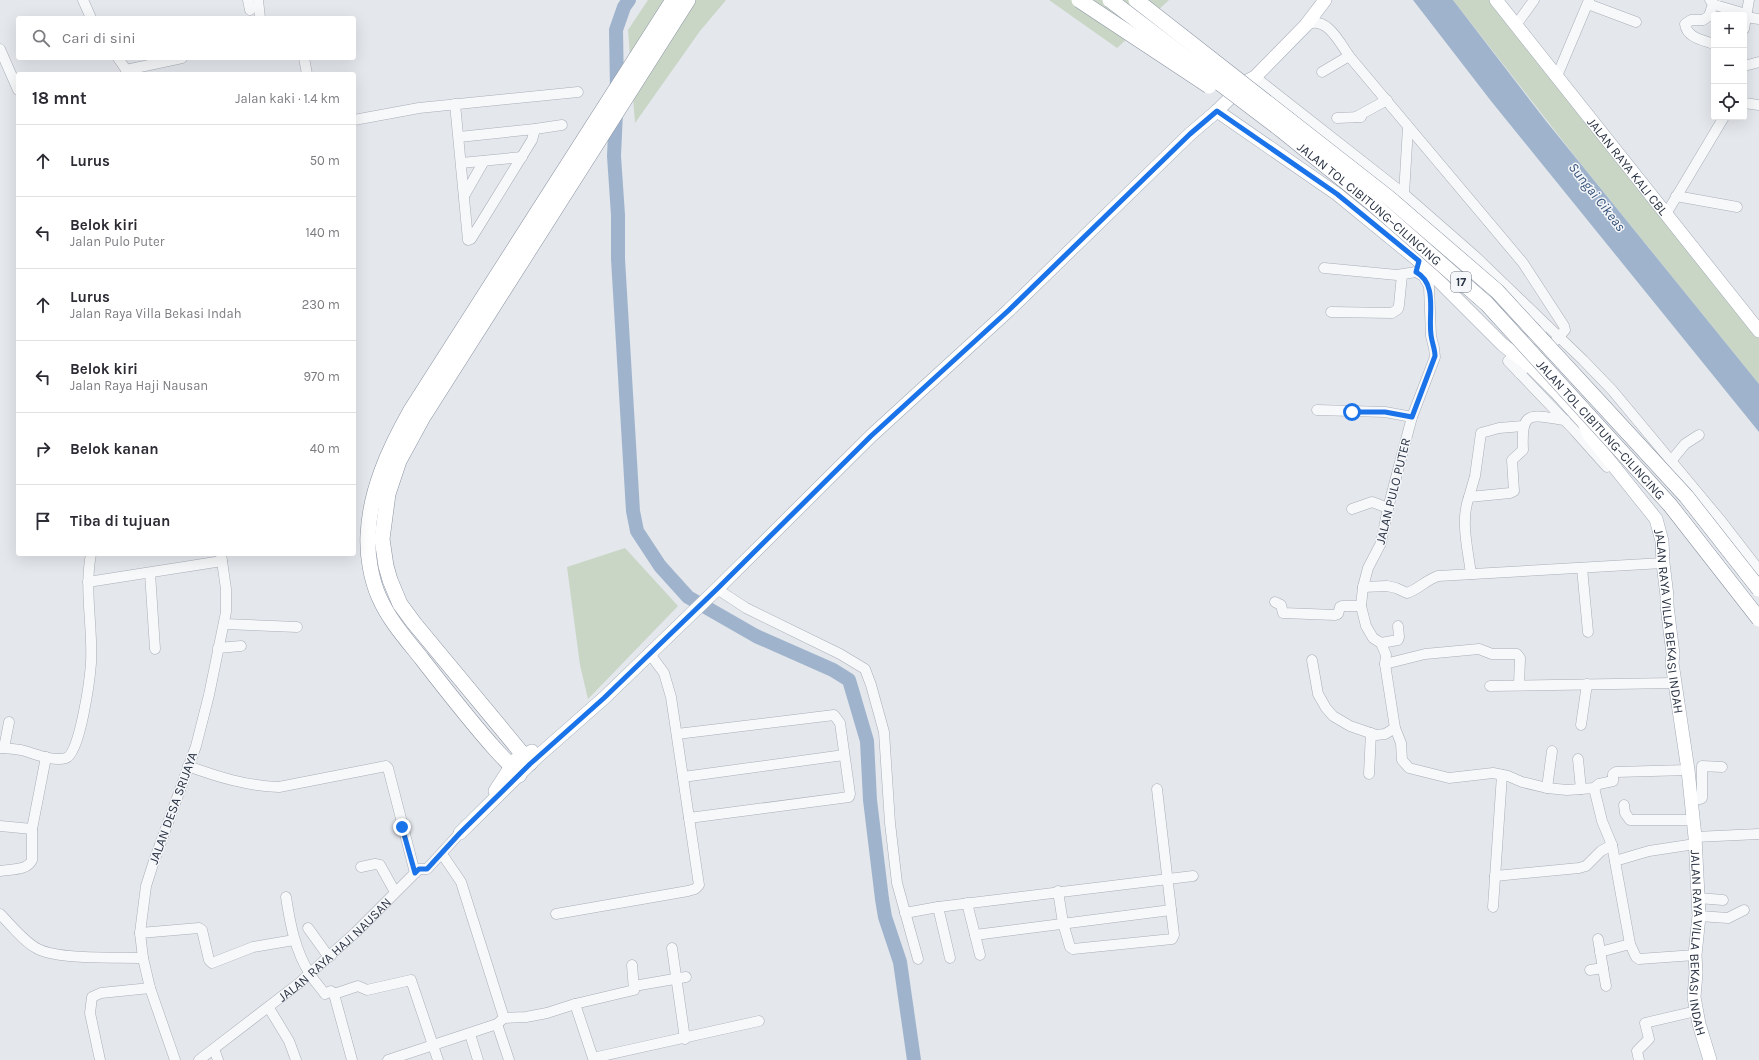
<!DOCTYPE html>
<html lang="id">
<meta charset="utf-8">
<style>
body{margin:0;font-family:Karla,sans-serif;background:#f2f2f3;color:#2b2b33}
.controls{position:absolute;right:12px;top:12px;display:grid;overflow:hidden;border-radius:4px;box-shadow:0 4px 16px #0002}
.controls button{width:36px;height:36px;display:grid;place-items:center;padding:0;border:0;border-bottom:1px solid #e1e1e2;background:#fff;color:#2b2b33;font:20px sans-serif}
.stop{position:absolute;width:12px;height:12px;margin:-9px;border:3px solid #1a73e8;border-radius:50%;background:#fff}
.stop.end{background:#1a73e8;border-color:#fff;box-shadow:0 1px 4px #0008}
.list{margin:0;padding:0;list-style:none}
h2{display:flex;justify-content:space-between;align-items:center;height:52px;margin:0;padding:0 16px;font-size:17px}
h2 small{font-size:13px;font-weight:400;color:#7c7c81}
.list li{display:grid;grid-template-columns:26px 1fr auto;gap:12px;align-items:center;box-sizing:border-box;height:72px;padding:0 16px;border-top:1px solid #e1e1e2}
.list b{display:block;font-size:15px;white-space:nowrap}
.list p{margin:0;font-size:13px;white-space:nowrap;color:#7c7c81}
.list em{font-size:13px;font-style:normal;color:#7c7c81}
.icon{flex:none;width:22px;height:22px;fill:none;stroke:currentColor;stroke-width:2;stroke-linecap:round;stroke-linejoin:round}
.map{position:relative;flex:none;width:1759px;height:1060px;overflow:hidden}
.search{position:absolute;background:#fff;box-shadow:0 4px 16px #0002;left:16px;top:16px;width:340px;height:44px;display:flex;align-items:center;gap:10px;box-sizing:border-box;padding:0 14px;border-radius:4px;color:#7c7c81;font-size:15px}
.panel{position:absolute;background:#fff;box-shadow:0 4px 16px #0002;left:16px;top:72px;width:340px;height:484px;border-radius:4px}
.map>svg:first-child{display:block}
.green{fill:#c9d6c5}
.water{fill:#9fb4cc}
.lines{fill:none;stroke-linecap:round;stroke-linejoin:round}
.river{stroke:#9fb4cc;stroke-width:14}
.minor-casing{stroke:#a9aeb7;stroke-width:11}
.major-casing{stroke:#a3abb8;stroke-width:14}
.highway-casing{stroke:#8b94a3;stroke-width:16}
.minor{stroke:#f7f8fa;stroke-width:10}
.major{stroke:#fff;stroke-width:13}
.highway{stroke:#fff;stroke-width:15}
.highway-bridge-casing{stroke:#8b94a3;stroke-width:16;stroke-linecap:butt}
.highway-bridge{stroke:#fff;stroke-width:15}
.route{stroke:#1a73e8;stroke-width:5}
.labels{text-anchor:middle;dominant-baseline:central;stroke-width:3;stroke-linejoin:round;paint-order:stroke}
.shield{fill:#f4f6f9;stroke:#676e7b;stroke-width:1}
.shield-label{font-size:12px;font-weight:bold;fill:#2b3445}
.street-label{font-size:13px;fill:#2b3445;stroke:#f4f6f9}
.water-label{font-size:14px;font-style:italic;fill:#34527a;stroke:#f4f6f9}
</style>
<div class="map">
<svg width="1759" height="1060" viewBox="0 0 1759 1060">
<rect width="100%" height="100%" fill="#e4e7ec"/>
<g class="green">
<path d="M648,0h78l-26,31 -65,92 -7,-93z"/>
<path d="M1049,0h120l-52,48z"/>
<path d="M1453,0h43l263,331v53l-182,-225z"/>
<path d="M625,548l53,58 -90,93 -8,-34 -13,-98z"/>
</g>
<path class="water" d="M1413,0h40l93,121 213,263v48l-268,-331z"/>
<g class="lines">
<path class="river" d="M629,0l-5,7 -8,23 1,59 -3,67 4,59v44l15,252 4,20 23,35 28,31 68,39 77,34 16,10 18,61 3,59 12,99 3,18 15,45 14,98"/>
<defs>
<g id="minor">
<path d="M83,0l8,18"/>
<path d="M248,0l2,10"/>
<path d="M258,0l2,18"/>
<path d="M1710,0l5,5 31,9"/>
<path d="M1588,4l48,18"/>
<path d="M1713,4l-4,12 -6,4h-12l-6,4c2,14 18,16 29,20"/>
<path d="M1746,17l13,2"/>
<path d="M1306,25c20,-11 34,18 43,31l174,207 41,63 1,4 -10,11"/>
<path d="M1516,25l18,-25"/>
<path d="M1744,29l5,-29"/>
<path d="M0,49l18,41"/>
<path d="M118,58l11,16"/>
<path d="M304,58l3,16"/>
<path d="M1744,66l15,-4"/>
<path d="M126,70l56,-12"/>
<path d="M1322,72l27,-16"/>
<path d="M1557,76l32,-76"/>
<path d="M1255,77l149,117 72,63 107,103 29,30 110,132 37,48"/>
<path d="M1744,103l15,2"/>
<path d="M455,104l13,136 3,-1 61,-99 3,-11"/>
<path d="M1356,117l31,-17"/>
<path d="M1337,118l24,-1"/>
<path d="M354,120l65,-12 159,-16"/>
<path d="M459,137l76,-8 27,-4"/>
<path d="M461,163l61,-6"/>
<path d="M1404,194l4,-67"/>
<path d="M464,196l20,-35"/>
<path d="M1676,196l61,11"/>
<path d="M1666,214l58,-97"/>
<path d="M1324,268l73,7 19,-3 7,4 6,10 2,50 3,12 1,9 -23,60 -24,91 -7,35 -13,25 -5,19 -2,19 5,20 7,12 8,5 5,12 -1,9 10,64 6,15 1,17 7,8 40,10 44,-5 15,3 14,6 25,6 20,2 27,-2 5,-4 14,-3v-7l3,-2 72,-2"/>
<path d="M1331,312l61,1 6,-4 1,-4 3,-30"/>
<path d="M1541,331l-33,30 66,69 33,37"/>
<path d="M1519,373l14,-12"/>
<path d="M1317,410l68,2 27,5"/>
<path d="M1671,461l14,-17 14,-9"/>
<path d="M1469,497l6,-21 6,-43 18,-5 24,-2"/>
<path d="M1352,509l20,-7 16,6"/>
<path d="M1582,568l6,64"/>
<path d="M150,573l5,76"/>
<path d="M1471,574c-3,-24 -11,-54 -2,-77l41,-4 4,-2 -2,-31 11,-10c-2,-41 7,-35 42,-30"/>
<path d="M88,582l134,-21"/>
<path d="M1363,587l24,-1 9,2 11,5c12,-4 19,-13 31,-17l225,-13"/>
<path d="M717,589l29,19 94,46 25,15 6,16 13,47 6,91 7,60 21,76"/>
<path d="M1275,602l6,3 2,8 52,2 3,-1 2,-7 2,-1h19"/>
<path d="M224,624l73,3"/>
<path d="M1381,643l17,-3 1,-3 -1,-11"/>
<path d="M218,648l23,-2"/>
<path d="M1312,660l6,34 8,14 7,8 17,10 26,9 9,-1 10,-6"/>
<path d="M1385,664l40,-10 54,-5 13,5h25l3,4 -1,27"/>
<path d="M1490,686l184,-3"/>
<path d="M1581,725l6,-41"/>
<path d="M677,734l157,-19 6,8 10,71 -1,3 -160,21"/>
<path d="M0,748c7,0 14,1 21,2 13,3 31,12 45,8 14,-4 24,-80 25,-95 2,-36 -7,-73 0,-109"/>
<path d="M4,748l5,-26"/>
<path d="M1578,759l3,30"/>
<path d="M188,766c30,11 59,20 91,21l107,-21 2,2 27,105"/>
<path d="M1369,774l2,-41"/>
<path d="M683,777l161,-22"/>
<path d="M1547,788l5,-37"/>
<path d="M1594,788l8,33 10,24 18,99 6,13 3,2 56,-4"/>
<path d="M1691,800l9,-1 2,-1v-32l20,1"/>
<path d="M1624,805l1,8 5,7h63"/>
<path d="M0,826l32,3"/>
<path d="M1695,837l64,-3"/>
<path d="M442,854l19,28 43,136"/>
<path d="M1615,861l34,-10 46,-7"/>
<path d="M361,867l14,-3 5,1 15,27"/>
<path d="M0,871c11,-2 27,0 32,-11v-31l14,-72"/>
<path d="M1495,876l84,-8 7,-2 15,-15 11,-6"/>
<path d="M1058,891l5,32 7,24 3,2 99,-10 2,-4 -17,-146"/>
<path d="M286,897c4,26 9,54 24,77 4,7 10,13 15,20l6,-3 3,3 18,66"/>
<path d="M1698,898l25,2"/>
<path d="M967,903l13,52"/>
<path d="M938,907l12,51"/>
<path d="M1493,907l9,-132"/>
<path d="M905,913l33,-6 255,-31"/>
<path d="M0,914c12,12 24,28 38,35 22,11 79,8 105,9"/>
<path d="M556,914l132,-23 7,-2 4,-4 -28,-188 -7,-24 -14,-19"/>
<path d="M1699,916l29,2 16,-8"/>
<path d="M308,928l18,25 5,3"/>
<path d="M140,933l59,-5 3,2 7,30 3,3 41,-16 41,-7"/>
<path d="M975,935l196,-25"/>
<path d="M1598,939l8,47"/>
<path d="M672,948l13,91"/>
<path d="M1600,952l30,-8"/>
<path d="M1590,970l13,-2"/>
<path d="M634,986l52,-9"/>
<path d="M334,994l24,-8 9,4 44,-10 27,80"/>
<path d="M575,1004l18,54 166,-37"/>
<path d="M269,1008l20,33 7,19"/>
<path d="M497,1024l12,36"/>
<path d="M470,1034l8,26"/>
<path d="M214,1049l4,11"/>
<path d="M100,1060l-10,-47 2,-16 9,-4 49,-5"/>
<path d="M175,1060l-25,-72 -7,-30 -3,-25 6,-47 8,-25 42,-115 13,-51 17,-83v-23l-5,-35"/>
<path id="s1" d="M199,1060l99,-76 58,-52 63,-63h8l33,-36"/>
<path d="M388,1060l109,-36 7,-6 22,-1 21,-4 28,-9 59,-14 -2,-25"/>
<path d="M1639,1060l-2,-9 12,-12 -4,-16 51,-12"/>
</g>
<g id="major">
<path id="s2" d="M1496,0l263,331"/>
<path id="s3" d="M1217,111l120,83 82,67 84,84 26,20 27,27 28,31 5,12 67,84 6,22 1,22 4,33v10l6,48 -1,9 16,107 7,67 4,79 -4,39 1,18 -2,24 5,27 11,36"/>
<path d="M495,791l20,-31 17,-9"/>
<path d="M460,833l77,-76 67,-59 113,-109 154,-153 138,-126 181,-176 27,-23 19,-19 5,-8 14,-7 51,-52 19,-25"/>
</g>
<g id="highway">
<path d="M530,763l-116,-140 -14,-19 -10,-24 -4,-14 -4,-27 6,-45 11,-33 24,-44 265,-417"/>
<path d="M519,775c-7,-9 -15,-16 -23,-25 -26,-29 -50,-60 -74,-91 -16,-20 -33,-39 -43,-62 -8,-18 -12,-42 -11,-62 2,-45 21,-86 43,-125l262,-410"/>
</g>
</defs>
<use href="#minor" class="minor-casing"/>
<use href="#major" class="major-casing"/>
<use href="#highway" class="highway-casing"/>
<use href="#minor" class="minor"/>
<use href="#major" class="major"/>
<use href="#highway" class="highway"/>
<defs>
<g id="highway-bridge">
<path d="M1079,0l130,86"/>
<path id="s4" d="M1110,0l170,129 93,75 114,100 183,201 89,114"/>
<path d="M1136,0l253,198 108,93 189,205 73,93"/>
</g>
</defs>
<use href="#highway-bridge" class="highway-bridge-casing"/>
<use href="#highway-bridge" class="highway-bridge"/>
</g>
<g class="lines">
<path class="route" d="M402,827l13,46 4,-4h8l33,-36 70,-69 74,-66 113,-109 154,-153 138,-126 181,-176 27,-23 120,83 82,67 -3,11c22,12 12,42 15,63 1,8 4,14 4,21l-23,61 -27,-5h-33"/>
</g>
<g class="labels">
<rect class="shield" x="1451" y="272" width="20" height="20" rx="3"/>
<g class="shield-label">
<text x="1461" y="282">17</text>
</g>
<g class="street-label">
<text stroke="none"><textPath href="#s2" startOffset="212">JALAN RAYA KALI CBL</textPath></text>
<text stroke="none"><textPath href="#s4" startOffset="330">JALAN TOL CIBITUNG–CILINCING</textPath></text>
<text stroke="none"><textPath href="#s4" startOffset="654">JALAN TOL CIBITUNG–CILINCING</textPath></text>
<text transform="translate(1393 491) rotate(-76)">JALAN PULO PUTER</text>
<text stroke="none"><textPath href="#s3" startOffset="707">JALAN RAYA VILLA BEKASI INDAH</textPath></text>
<text transform="translate(173 808) rotate(-70)">JALAN DESA SRIJAYA</text>
<text stroke="none"><textPath href="#s3" startOffset="1031">JALAN RAYA VILLA BEKASI INDAH</textPath></text>
<text stroke="none"><textPath href="#s1" startOffset="175">JALAN RAYA HAJI NAUSAN</textPath></text>
</g>
<g class="water-label">
<text transform="translate(1597 197) rotate(52)">Sungai Cikeas</text>
</g>
</g>
</svg>
<div class="controls">
<button>+</button>
<button>−</button>
<button><svg class="icon" aria-label="locate" viewBox="0 0 24 24"><circle cx="12" cy="12" r="6"/><path d="M12 2v4M12 18v4M2 12h4M18 12h4"/></svg></button>
</div>
<div class="stop" style="left:1352px;top:412px"></div>
<div class="stop end" style="left:402px;top:827px"></div>
<div class="search"><svg class="icon" aria-label="search" viewBox="0 0 24 24"><circle cx="10" cy="10" r="6"/><path d="M15 15l6 6"/></svg>Cari di sini</div>
<section class="panel">
<h2>18 mnt<small>Jalan kaki · 1.4 km</small></h2>
<ul class="list">
<li><svg class="icon" aria-label="ahead" viewBox="0 0 24 24"><path d="M12 20V5M6 11l6-6 6 6"/></svg><div><b>Lurus</b></div><em>50 m</em></li>
<li><svg class="icon" aria-label="left" viewBox="0 0 24 24"><path d="M17 20v-9H6M10 6l-5 5 5 5"/></svg><div><b>Belok kiri</b><p>Jalan Pulo Puter</p></div><em>140 m</em></li>
<li><svg class="icon" aria-label="ahead" viewBox="0 0 24 24"><path d="M12 20V5M6 11l6-6 6 6"/></svg><div><b>Lurus</b><p>Jalan Raya Villa Bekasi Indah</p></div><em>230 m</em></li>
<li><svg class="icon" aria-label="left" viewBox="0 0 24 24"><path d="M17 20v-9H6M10 6l-5 5 5 5"/></svg><div><b>Belok kiri</b><p>Jalan Raya Haji Nausan</p></div><em>970 m</em></li>
<li><svg class="icon" aria-label="right" viewBox="0 0 24 24"><path d="M7 20v-9h11M14 6l5 5-5 5"/></svg><div><b>Belok kanan</b></div><em>40 m</em></li>
<li><svg class="icon" aria-label="arrive" viewBox="0 0 24 24"><path d="M6 21V4h12l-3 4 3 4H6"/></svg><div><b>Tiba di tujuan</b></div></li>
</ul>
</section>
</div>
